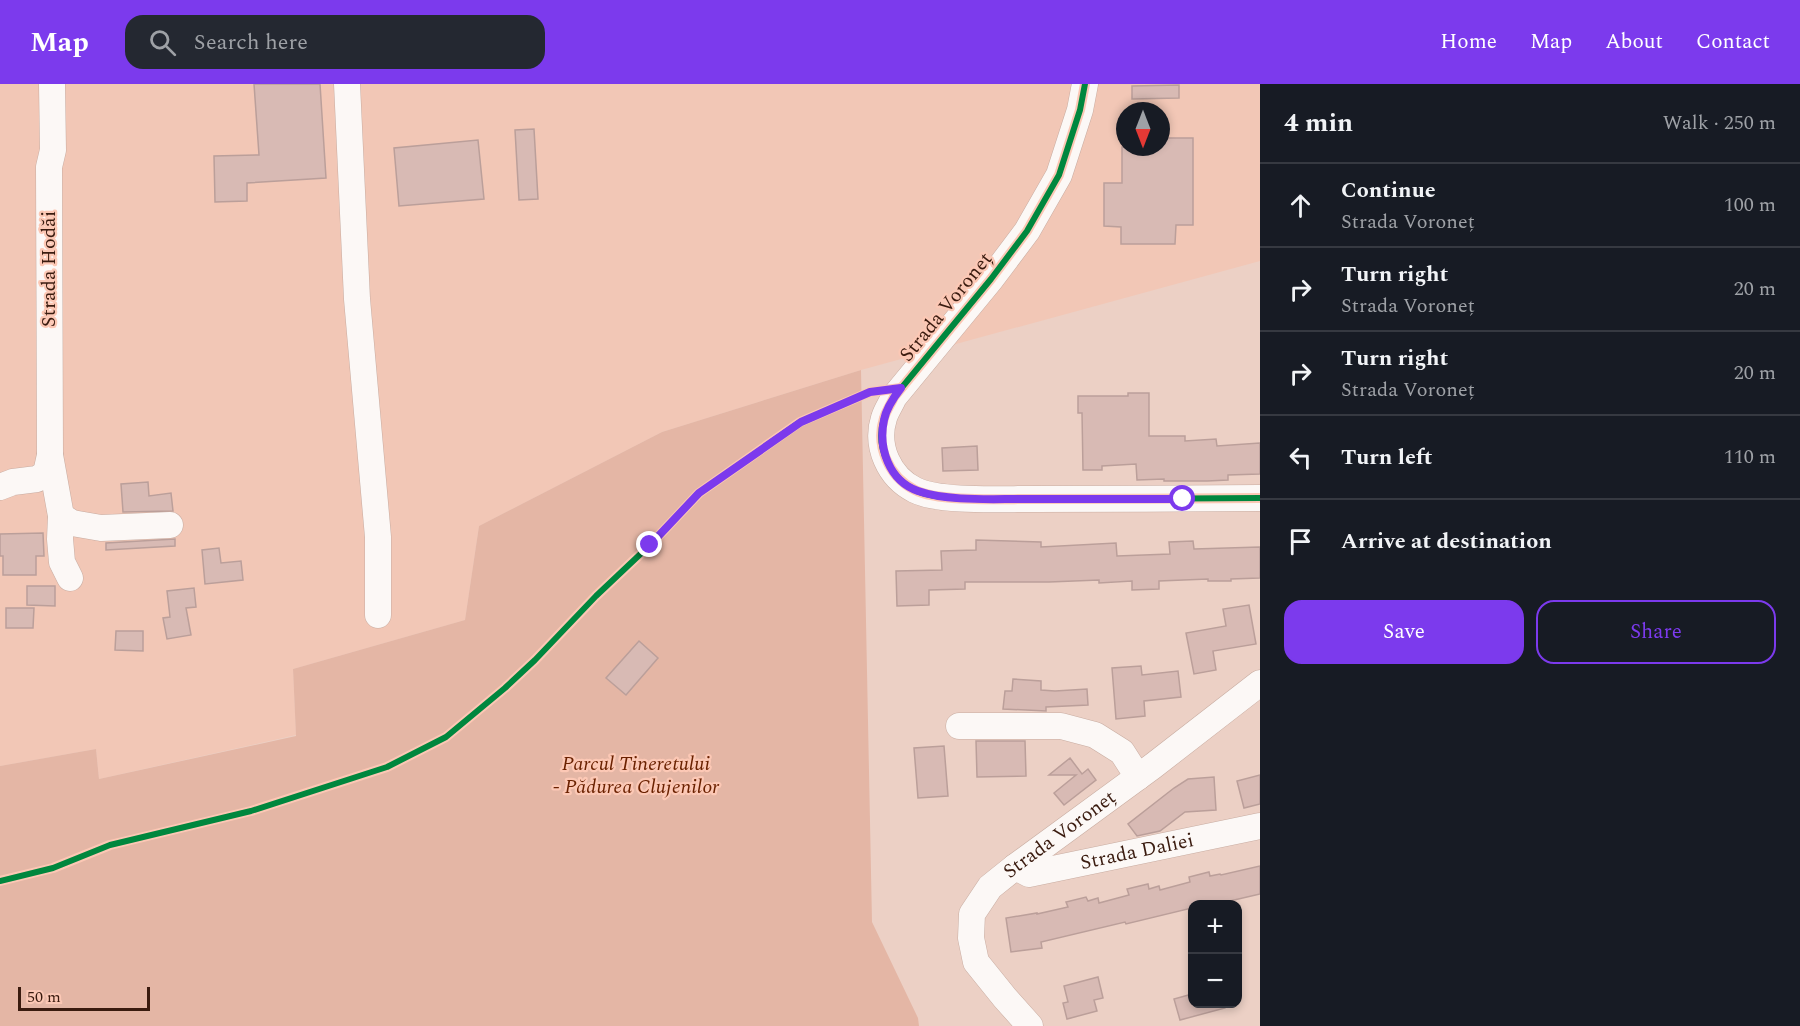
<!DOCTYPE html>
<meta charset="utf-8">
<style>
body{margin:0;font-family:Spectral,serif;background:#242831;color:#f1f3f6}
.controls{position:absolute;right:18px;bottom:18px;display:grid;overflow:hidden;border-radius:12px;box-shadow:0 3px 9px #0003}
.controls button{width:54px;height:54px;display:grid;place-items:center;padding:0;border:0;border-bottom:2px solid #363941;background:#171b24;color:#f1f3f6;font:30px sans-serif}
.compass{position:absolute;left:1116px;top:18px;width:54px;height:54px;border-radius:50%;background:#171b24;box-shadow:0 3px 9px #0003;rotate:180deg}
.scale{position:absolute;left:18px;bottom:15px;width:132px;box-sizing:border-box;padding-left:6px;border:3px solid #3a1b0f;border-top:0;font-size:16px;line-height:21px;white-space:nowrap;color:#3a1b0f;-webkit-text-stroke:4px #fcc8b5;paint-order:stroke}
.stop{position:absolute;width:18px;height:18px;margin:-14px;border:4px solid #7c3aed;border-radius:50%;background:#fff}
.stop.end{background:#7c3aed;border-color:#fff;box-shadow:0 2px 6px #0008}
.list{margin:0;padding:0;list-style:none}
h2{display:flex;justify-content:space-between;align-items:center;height:78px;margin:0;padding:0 24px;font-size:26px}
h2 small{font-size:20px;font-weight:400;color:#9ea1a6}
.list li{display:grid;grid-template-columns:39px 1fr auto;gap:18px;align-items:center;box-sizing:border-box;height:84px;padding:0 24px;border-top:2px solid #363941}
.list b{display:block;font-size:22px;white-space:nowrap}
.list p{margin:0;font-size:20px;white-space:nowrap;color:#9ea1a6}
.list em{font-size:20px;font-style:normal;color:#9ea1a6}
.actions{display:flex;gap:12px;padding:18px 24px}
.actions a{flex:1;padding:14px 0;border:2px solid #7c3aed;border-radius:18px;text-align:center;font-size:21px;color:#7c3aed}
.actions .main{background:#7c3aed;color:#fff}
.icon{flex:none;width:33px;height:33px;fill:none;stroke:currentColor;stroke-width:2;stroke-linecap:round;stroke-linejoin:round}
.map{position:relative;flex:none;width:1260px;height:942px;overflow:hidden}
header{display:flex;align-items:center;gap:36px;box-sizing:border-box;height:84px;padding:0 30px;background:#7c3aed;color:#fff}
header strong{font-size:28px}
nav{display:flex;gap:33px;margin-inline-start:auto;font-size:21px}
.search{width:420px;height:54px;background:#242831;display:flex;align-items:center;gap:15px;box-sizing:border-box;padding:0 21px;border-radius:18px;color:#9ea1a6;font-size:22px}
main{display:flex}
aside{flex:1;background:#171b24}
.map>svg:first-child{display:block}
.built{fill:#f2c7b6;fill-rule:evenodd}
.green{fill:#e4b6a5}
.building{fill:#d8bab4;stroke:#bb9f9a;stroke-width:1.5}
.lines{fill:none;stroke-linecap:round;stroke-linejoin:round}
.minor-casing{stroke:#c8aca1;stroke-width:27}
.minor{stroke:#fcf8f6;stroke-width:26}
.cycleway-casing{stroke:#fcc8b5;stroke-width:10}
.cycleway{stroke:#00873e;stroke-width:6}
.route{stroke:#7c3aed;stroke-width:8}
.labels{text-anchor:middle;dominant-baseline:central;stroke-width:4.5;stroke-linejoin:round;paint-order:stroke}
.street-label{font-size:20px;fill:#3a1b0f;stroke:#fcc8b5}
.park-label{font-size:20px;font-style:italic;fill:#6a2100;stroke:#fcc8b5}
</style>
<header>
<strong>Map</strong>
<div class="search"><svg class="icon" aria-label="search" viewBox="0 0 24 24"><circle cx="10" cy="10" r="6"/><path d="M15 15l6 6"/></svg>Search here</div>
<nav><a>Home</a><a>Map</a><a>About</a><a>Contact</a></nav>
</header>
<main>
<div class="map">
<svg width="1260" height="942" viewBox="0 0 1260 942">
<rect width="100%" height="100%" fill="#ecd0c5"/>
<path class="built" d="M0,0h1260v177l-399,109 -199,62 -183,94 -14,94 -172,49 3,66 -197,44 -3,-30 -96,17zM1125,27h36v36h-36z"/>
<path class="green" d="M861,286l11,552 46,96 1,8h-919v-260l96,-17 3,30 197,-43 -3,-67 172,-49 14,-94 183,-94z"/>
<g class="building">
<path d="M254,0h66l6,94 -79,5v18l-32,1 -1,-46 45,-1z"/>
<path d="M1179,1v13l-47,1v-13z"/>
<path d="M534,45l4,70 -19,1 -4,-70z"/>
<path d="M1161,54h32v87h-17l-1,19h-54v-17l-17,-1v-43h18v-36h39z"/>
<path d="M478,56l6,59 -85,7 -5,-58z"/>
<path d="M1128,309h21v43h36v5l31,-2 1,7 43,-3v31l-32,1v5l-21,1h-43v-2l-27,1 -1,-16 -34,2v4h-19l-1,-57h-4v-17h50z"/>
<path d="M977,362l1,24 -35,1 -1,-23z"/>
<path d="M148,398l1,14 22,-3 2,18 -50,1 -2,-28z"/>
<path d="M43,449l1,23h-8v19h-33v-19h-3v-22z"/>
<path d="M175,455v7l-69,4v-7z"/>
<path d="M976,456l65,2v5l75,-4 1,13 53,-2 -1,-12 24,-1 1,8 66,-2v31l-29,1v2h-23v-2l-49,2v8l-27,1v-9l-33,2v-3l-50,2h-84v7l-36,1v15l-32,1 -1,-35 46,-1 -1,-19 35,-1z"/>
<path d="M219,464l2,15 20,-2 2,19 -38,4 -3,-34z"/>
<path d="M27,502h28v20l-28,-1z"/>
<path d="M194,504l2,19 -10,1 5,27 -24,4 -4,-21 7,-1 -3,-26z"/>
<path d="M1249,521l7,39 -43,7 3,19 -22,4 -8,-41 40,-7 -3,-17z"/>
<path d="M6,524h28l-1,20h-27z"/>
<path d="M116,547h27v20l-28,-1z"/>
<path d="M639,557l19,17 -32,37 -20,-17z"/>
<path d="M1141,582l1,9 36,-4 3,26 -37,4 1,15 -29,3 -4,-51z"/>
<path d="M1013,595l28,2v9l14,1 32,-2 1,16 -42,2v4l-43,-2 2,-18h7z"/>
<path d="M976,657h49l1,35 -49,1z"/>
<path d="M944,662l4,50 -30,2 -4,-50z"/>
<path d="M1070,674l12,16 6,-5 8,11 -32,25 -10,-12 22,-18h-27z"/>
<path d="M1260,691v29l-16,4 -7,-27z"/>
<path d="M1214,693l2,33 -31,2 -25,19 -23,5 -9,-12 46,-36 14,-9z"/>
<path d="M1260,782v28l-43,10h-25v4l-66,16 -1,-2 -84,20 1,6 -31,4 -5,-34 31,-5v1l31,-7 -2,-5 20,-5 2,4 10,-3 1,5 30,-8 -2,-6 21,-5 1,5 10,-3 1,4 30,-8 -1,-5 20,-5 1,4 10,-2 1,1z"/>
<path d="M1098,893l5,21 -9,2 3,11 -30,8 -4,-16 5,-1 -4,-16z"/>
<path d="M1192,910v10h33v4l-45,12 -6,-21z"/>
</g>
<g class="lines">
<defs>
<g id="minor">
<path d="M347,0l10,215 21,238v78"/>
<path d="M1085,0l-5,26 -21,65 -32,56 -36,48 -97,118c-3,7 -8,14 -10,21 -9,28 5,59 31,72 23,12 86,9 113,9 77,0 155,0 232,-1"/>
<path d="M50,371l11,61 -1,23 2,23 8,16"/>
<path d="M0,403l13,-5 24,-3 9,-6 4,-18 -1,-288 4,-17 -1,-66"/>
<path d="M61,432l11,7 29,5 69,-3"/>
<path d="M959,642h102l34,9 27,17 16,25"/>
<path id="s1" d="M1015,783l14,7 231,-48"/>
<path id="s2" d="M1030,942l-25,-28 -29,-36 -5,-24 1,-24 18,-27 25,-20 138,-101 107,-83"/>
</g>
</defs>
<use href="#minor" class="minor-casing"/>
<use href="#minor" class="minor"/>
<defs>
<g id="cycleway">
<path d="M1085,0l-5,26 -21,65 -32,56 -36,48 -97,118c-3,7 -8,14 -10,21 -9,28 5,59 31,72 23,12 86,9 113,9 77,0 155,0 232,-1"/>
<path d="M0,797l53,-13 57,-23 141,-34 136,-44 59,-30 59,-49 30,-28 61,-64 54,-51 49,-52 101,-71 70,-30 31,-4"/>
</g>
</defs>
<use href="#cycleway" class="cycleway-casing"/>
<use href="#cycleway" class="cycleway"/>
</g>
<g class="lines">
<path class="route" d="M650,461l49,-52 102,-71 69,-30 31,-4c-7,9 -15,21 -17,32 -6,28 5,61 34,71 28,10 71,8 100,8 55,0 110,0 165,0"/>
</g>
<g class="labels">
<g class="street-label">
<text transform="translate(49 185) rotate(-90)">Strada Hodăi</text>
<text transform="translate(946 223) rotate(-51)">Strada Voroneț</text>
<text stroke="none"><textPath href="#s2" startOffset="252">Strada Voroneț</textPath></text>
<text stroke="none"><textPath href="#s1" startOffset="126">Strada Daliei</textPath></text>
</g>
<g class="park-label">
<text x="636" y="680">Parcul Tineretului<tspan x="636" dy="23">- Pădurea Clujenilor</tspan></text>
</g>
</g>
</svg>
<div class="controls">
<button>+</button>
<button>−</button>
</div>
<svg class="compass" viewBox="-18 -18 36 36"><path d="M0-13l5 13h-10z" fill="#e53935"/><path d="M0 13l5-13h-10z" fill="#9ea1a6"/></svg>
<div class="scale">50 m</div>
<div class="stop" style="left:1183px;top:415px"></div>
<div class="stop end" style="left:650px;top:461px"></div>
</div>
<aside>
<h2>4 min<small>Walk · 250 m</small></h2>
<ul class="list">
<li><svg class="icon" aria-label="ahead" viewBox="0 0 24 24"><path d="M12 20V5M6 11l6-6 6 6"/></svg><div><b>Continue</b><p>Strada Voroneț</p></div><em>100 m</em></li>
<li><svg class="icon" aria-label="right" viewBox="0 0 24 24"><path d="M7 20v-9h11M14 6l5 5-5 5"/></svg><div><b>Turn right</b><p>Strada Voroneț</p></div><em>20 m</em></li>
<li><svg class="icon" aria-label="right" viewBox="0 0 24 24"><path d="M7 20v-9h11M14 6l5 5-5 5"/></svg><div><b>Turn right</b><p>Strada Voroneț</p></div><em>20 m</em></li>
<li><svg class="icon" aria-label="left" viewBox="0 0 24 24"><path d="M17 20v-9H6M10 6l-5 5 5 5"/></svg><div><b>Turn left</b></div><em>110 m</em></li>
<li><svg class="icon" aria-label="arrive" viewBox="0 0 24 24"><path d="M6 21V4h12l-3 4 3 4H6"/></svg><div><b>Arrive at destination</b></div></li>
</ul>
<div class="actions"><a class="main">Save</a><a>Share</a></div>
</aside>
</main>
